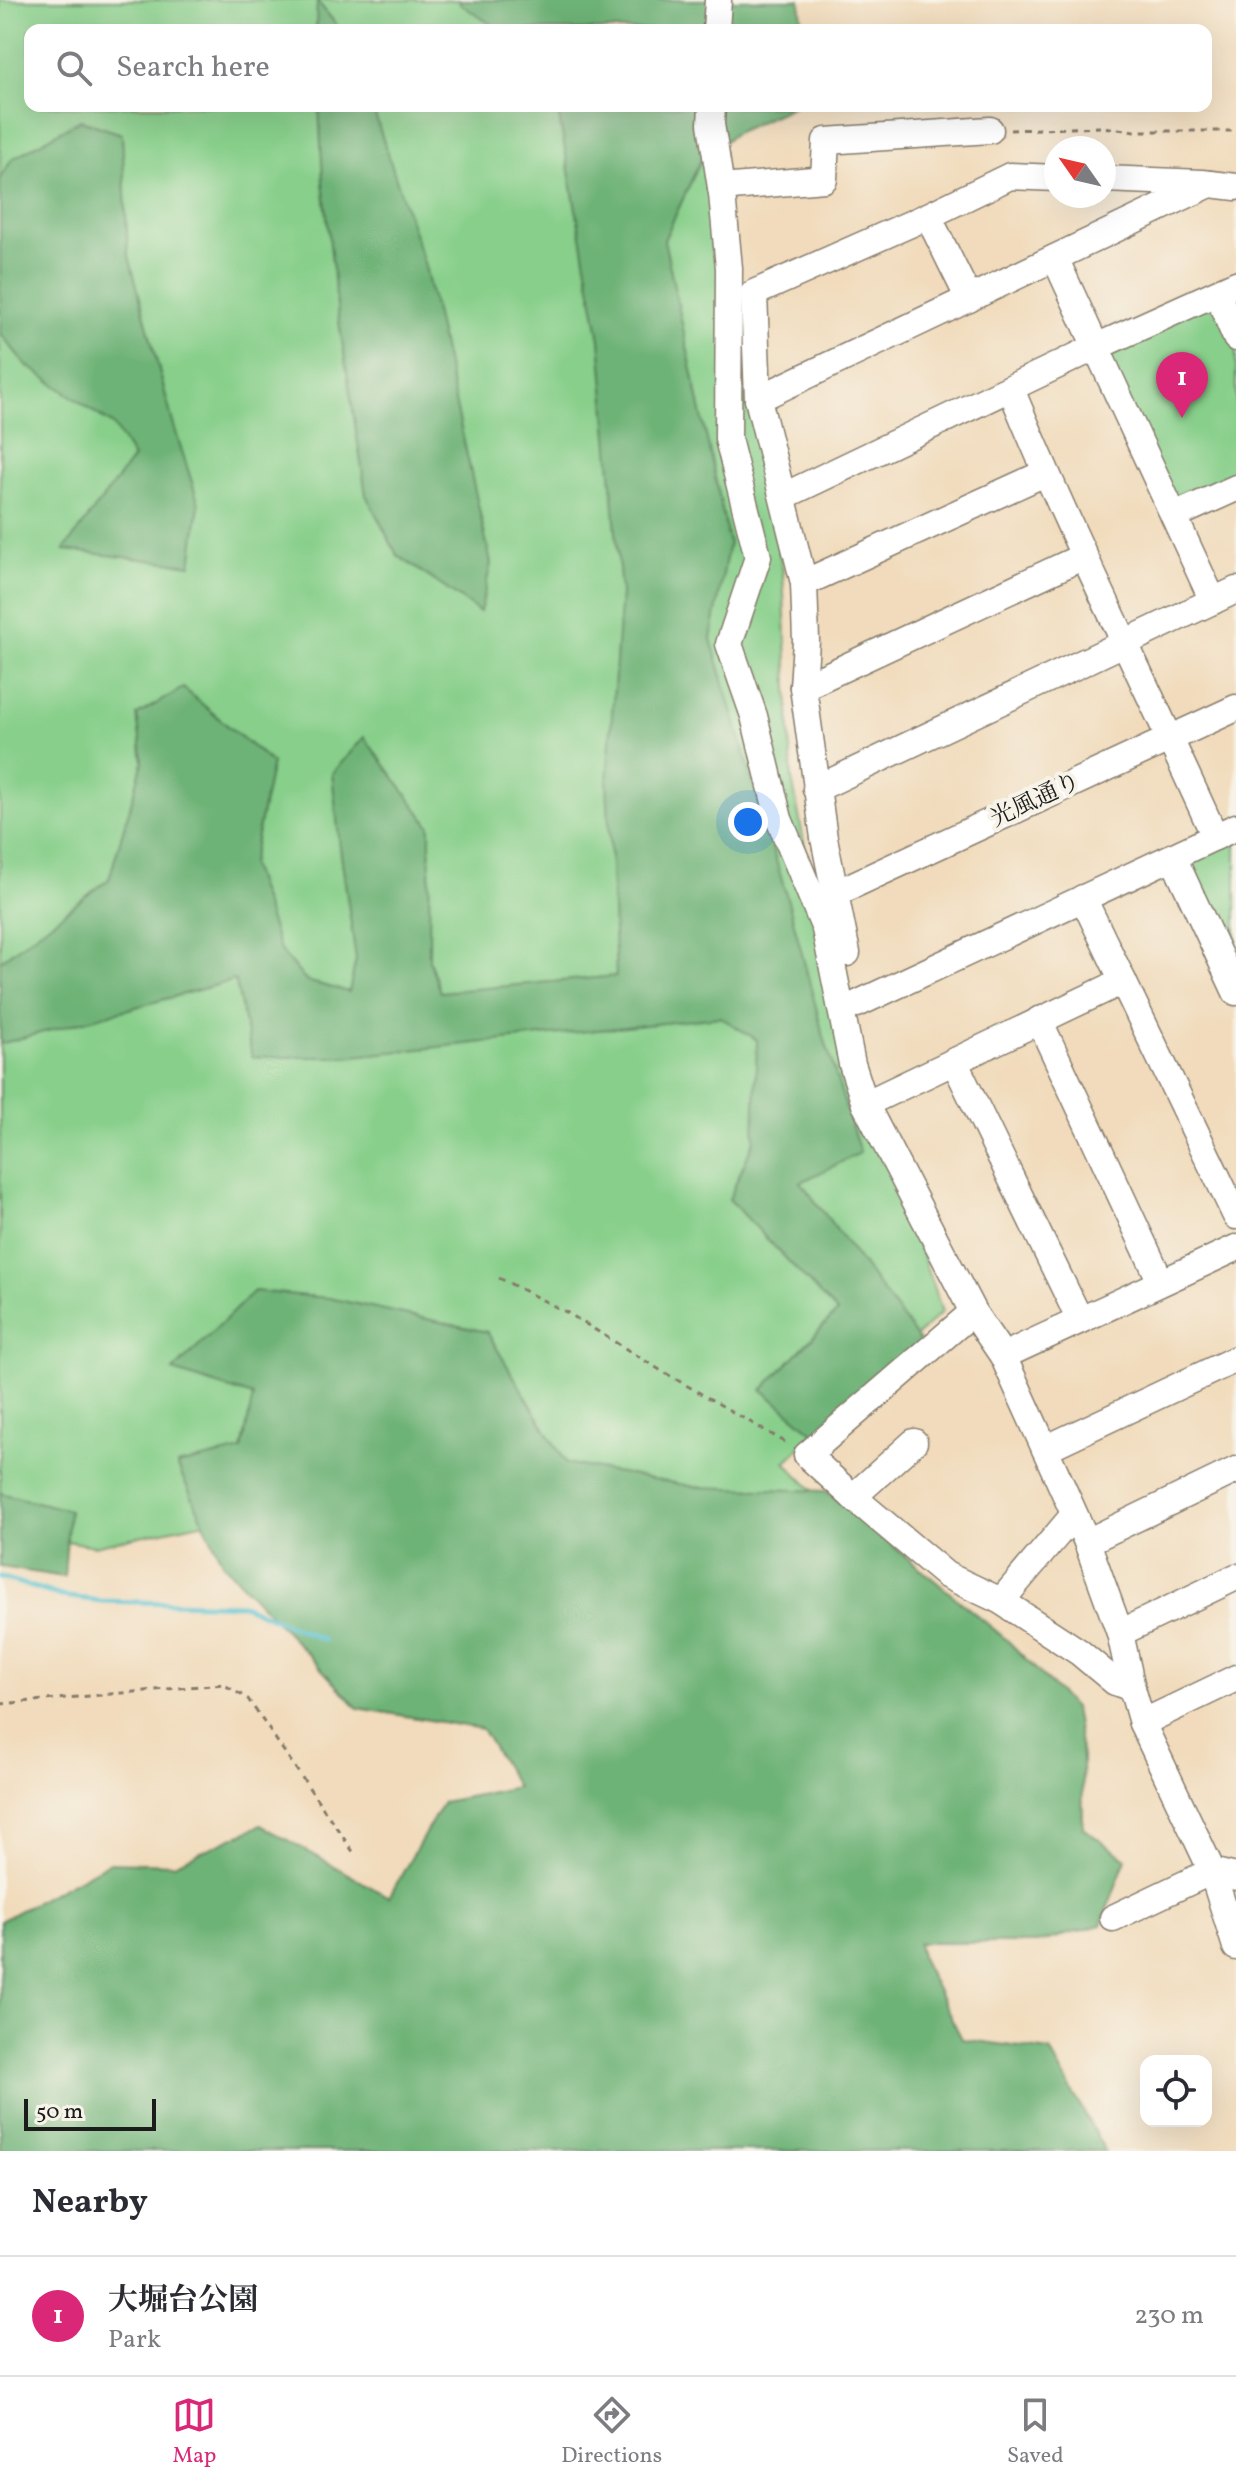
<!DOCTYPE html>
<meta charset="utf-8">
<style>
body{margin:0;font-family:Vollkorn,"Noto Serif JP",serif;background:#f7f7f7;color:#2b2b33}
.controls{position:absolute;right:24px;bottom:24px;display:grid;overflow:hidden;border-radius:16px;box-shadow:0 8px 32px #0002}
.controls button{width:72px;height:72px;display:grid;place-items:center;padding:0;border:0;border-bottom:2px solid #e1e1e2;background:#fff;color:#2b2b33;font:40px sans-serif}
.compass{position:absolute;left:1044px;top:136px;width:72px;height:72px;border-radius:50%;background:#fff;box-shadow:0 8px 32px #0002;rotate:304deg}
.scale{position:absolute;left:24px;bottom:20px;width:132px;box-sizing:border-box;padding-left:8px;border:4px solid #1c1c1c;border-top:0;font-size:22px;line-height:28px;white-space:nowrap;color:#1c1c1c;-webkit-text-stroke:6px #f7f3e8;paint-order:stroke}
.you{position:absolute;left:748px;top:822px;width:28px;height:28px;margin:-20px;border:6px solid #fff;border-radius:50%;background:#1a73e8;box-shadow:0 0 0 12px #1a73e833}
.badge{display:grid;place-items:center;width:52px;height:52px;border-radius:50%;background:#db2777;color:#fff;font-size:26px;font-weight:700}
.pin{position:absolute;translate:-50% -66px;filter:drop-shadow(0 2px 4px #0008)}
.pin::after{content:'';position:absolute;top:42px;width:28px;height:24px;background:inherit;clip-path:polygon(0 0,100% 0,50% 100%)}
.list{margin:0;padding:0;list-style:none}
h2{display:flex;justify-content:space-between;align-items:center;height:104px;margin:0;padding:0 32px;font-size:34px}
h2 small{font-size:26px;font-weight:400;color:#7c7c81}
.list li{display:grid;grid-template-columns:52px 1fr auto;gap:24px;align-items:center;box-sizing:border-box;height:120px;padding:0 32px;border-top:2px solid #e1e1e2}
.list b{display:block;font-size:30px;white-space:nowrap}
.list p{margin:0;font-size:26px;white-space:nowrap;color:#7c7c81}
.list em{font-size:26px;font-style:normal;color:#7c7c81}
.icon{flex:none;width:44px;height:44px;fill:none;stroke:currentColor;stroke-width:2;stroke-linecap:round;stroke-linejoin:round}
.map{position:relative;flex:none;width:1236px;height:2151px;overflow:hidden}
.search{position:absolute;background:#fff;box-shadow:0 8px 32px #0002;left:24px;right:24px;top:24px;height:88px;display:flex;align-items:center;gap:20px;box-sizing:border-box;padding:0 28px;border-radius:16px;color:#7c7c81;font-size:30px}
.sheet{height:224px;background:#fff}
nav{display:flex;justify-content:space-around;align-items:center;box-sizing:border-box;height:112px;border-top:2px solid #e1e1e2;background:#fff;font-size:22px;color:#7c7c81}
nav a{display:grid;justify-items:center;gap:4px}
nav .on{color:#db2777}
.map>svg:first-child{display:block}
.green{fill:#87cf8a;stroke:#527653;stroke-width:2}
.forest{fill:#6db276;stroke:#446749;stroke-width:2}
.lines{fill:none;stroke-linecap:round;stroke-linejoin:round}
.stream{stroke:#55c1cf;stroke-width:5}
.minor-casing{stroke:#867c6c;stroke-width:29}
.path{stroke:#867c6c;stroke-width:3;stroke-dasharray:6 6;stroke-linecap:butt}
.minor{stroke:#fff;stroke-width:26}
.labels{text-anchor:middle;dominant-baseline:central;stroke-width:8;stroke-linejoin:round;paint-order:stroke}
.street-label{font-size:24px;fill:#1c1c1c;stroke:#f7f3e8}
</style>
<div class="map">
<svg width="1236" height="2151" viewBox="0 0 1236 2151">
<rect width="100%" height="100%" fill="#f7f3e8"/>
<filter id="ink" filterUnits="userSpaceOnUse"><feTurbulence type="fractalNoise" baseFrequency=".0125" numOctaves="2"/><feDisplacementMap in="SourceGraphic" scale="16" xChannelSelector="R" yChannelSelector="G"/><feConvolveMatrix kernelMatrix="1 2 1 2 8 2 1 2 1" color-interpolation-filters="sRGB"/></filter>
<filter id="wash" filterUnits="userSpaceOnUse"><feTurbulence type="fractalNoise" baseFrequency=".006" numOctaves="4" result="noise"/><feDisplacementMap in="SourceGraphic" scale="32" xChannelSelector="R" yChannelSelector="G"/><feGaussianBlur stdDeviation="1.8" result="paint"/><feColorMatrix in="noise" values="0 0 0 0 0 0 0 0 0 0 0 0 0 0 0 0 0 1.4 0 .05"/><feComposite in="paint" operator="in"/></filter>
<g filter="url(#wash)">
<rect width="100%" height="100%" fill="#f1dbbc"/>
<g class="green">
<path d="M0,0h700l2,30h-672v76h677l11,151 65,314 9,208 44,231 106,302 -157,150 101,103 -644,-51 -148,32 -94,-17z"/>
<path d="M1217,293l19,45v150l-62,28 -78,-169z"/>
<path d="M1236,827v132l-13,6 -50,-108z"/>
</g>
<g class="forest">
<path d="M459,0h341l3,30h-303l-40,-26z"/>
<path d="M317,1l24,29h-25z"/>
<path d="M319,106h53l53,160 66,297 -11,49 -83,-57 -31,-60 -28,-180 -15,-133z"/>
<path d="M557,106h237l-59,27 -34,27 -37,80 65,302 -18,97 79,269 33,126 37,119 -59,29 121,162 -107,90 -53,-44 75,-78 -108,-113 25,-58 3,-101 -37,-23 -375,40h-93l-17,-77 -235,64v-83l109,-82 34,-117 -6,-47 46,-27 89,75 -21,102 29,85 26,31 43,11 7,-33 -16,-111 -8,-75 32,-36 66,89 -1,133 11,33 176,-16 -9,-195 14,-188 -21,-253z"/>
<path d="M80,120l42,14 6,118 45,171 26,81 -8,61 -127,-15 69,-92 -20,-33 -88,-61 -25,-31v-155l12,-19z"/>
<path d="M254,1291l75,7 158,34 79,131 130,24 130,4 181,149 67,68 8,49 1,71 43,31 -25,66 -64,18h-119l4,17 40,79 88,12 55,100h-1105v-230l110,-59 64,2 87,-39 128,72 54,-95 74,-15 -35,-58 -124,-21 -135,-144 -46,-99 65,-15 11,-54 -80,-25z"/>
<path d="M0,1493l69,17 -5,67 -64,-10z"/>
</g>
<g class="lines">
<path class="stream" d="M0,1577l61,19 40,5 142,4 80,35"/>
</g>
</g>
<g filter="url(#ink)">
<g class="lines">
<defs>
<g id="minor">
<path d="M716,30l2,-30"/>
<path d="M712,106l-1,18 11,70 7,74 -1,171 30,118 -29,87 25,72 25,103 46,110 27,135 13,40 108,208 30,44 84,186 33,91 12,55 10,35 70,148 24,76"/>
<path d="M1104,179l98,4 34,4"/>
<path d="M721,188l103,-9 2,-38 164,-11"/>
<path d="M928,216l41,83"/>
<path d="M1055,258l158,343"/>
<path d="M1217,293l19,45"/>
<path d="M1011,389c62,152 137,298 204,448"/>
<path d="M758,399l452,-215"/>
<path d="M784,496l312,-149 140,-63"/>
<path d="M1174,516l62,-28"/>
<path d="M804,583l241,-110"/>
<path d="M803,687l281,-131"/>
<path d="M816,789l420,-199"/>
<path d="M1173,857l63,135"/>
<path d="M836,893l400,-185"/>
<path d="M1083,898l153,318"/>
<path d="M847,953l-23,-115 -21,-151 3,-46 -2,-58 -46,-184 -4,-106 174,-77 82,-40 46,2"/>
<path d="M857,1004l379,-177"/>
<path d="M1039,1020l122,262"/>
<path d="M954,1061l126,259"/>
<path d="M865,1104l258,-123"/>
<path d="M973,1312l-166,143 46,42 93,78 55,26 78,51 36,30 17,6"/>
<path d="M1003,1356l233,-108"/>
<path d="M1045,1449l191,-90"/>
<path d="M853,1497l61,-55"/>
<path d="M1087,1542l149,-72"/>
<path d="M1001,1601l72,-85"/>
<path d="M1120,1633l116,-56"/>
<path d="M1142,1723l94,-45"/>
<path d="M1113,1918l99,-47 24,6"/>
</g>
</defs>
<use href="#minor" class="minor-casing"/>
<g class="path">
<path d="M1010,130l91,-3 34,4h101"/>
<path d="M499,1278l69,35 92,57 130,75"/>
<path d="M0,1704l223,-20 25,15 108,157"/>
</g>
<use href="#minor" class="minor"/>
</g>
</g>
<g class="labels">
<g class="street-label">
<text transform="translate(1036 801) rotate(-25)">光風通り</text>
</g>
</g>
</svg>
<div class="controls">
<button><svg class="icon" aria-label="locate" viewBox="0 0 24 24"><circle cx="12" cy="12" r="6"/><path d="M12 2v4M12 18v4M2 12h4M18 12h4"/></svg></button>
</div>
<svg class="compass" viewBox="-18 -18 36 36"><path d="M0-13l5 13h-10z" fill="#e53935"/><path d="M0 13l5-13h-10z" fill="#7c7c81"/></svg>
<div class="scale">50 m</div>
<div class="you"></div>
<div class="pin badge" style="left:1182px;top:418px">1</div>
<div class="search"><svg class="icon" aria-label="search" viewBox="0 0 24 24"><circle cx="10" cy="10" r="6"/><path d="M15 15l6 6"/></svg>Search here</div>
</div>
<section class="sheet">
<h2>Nearby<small></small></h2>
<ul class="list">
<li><span class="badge">1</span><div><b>大堀台公園</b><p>Park</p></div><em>230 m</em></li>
</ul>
</section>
<nav>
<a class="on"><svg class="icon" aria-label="map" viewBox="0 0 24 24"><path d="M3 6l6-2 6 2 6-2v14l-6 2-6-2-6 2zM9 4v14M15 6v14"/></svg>Map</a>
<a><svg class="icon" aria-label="directions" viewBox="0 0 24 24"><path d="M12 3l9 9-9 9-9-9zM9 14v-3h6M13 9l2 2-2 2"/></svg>Directions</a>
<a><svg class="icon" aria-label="saved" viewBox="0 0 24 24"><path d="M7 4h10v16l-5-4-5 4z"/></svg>Saved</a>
</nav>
